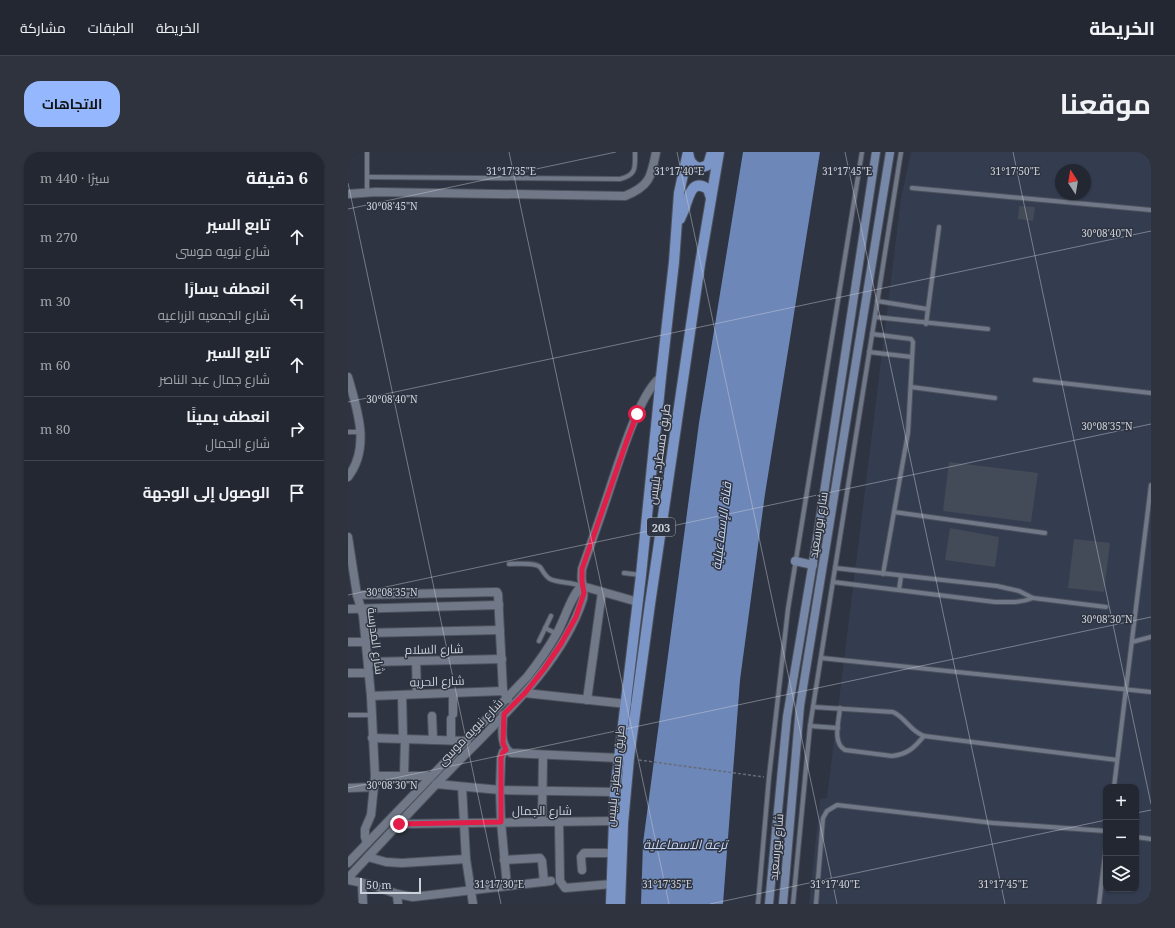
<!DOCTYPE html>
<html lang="ar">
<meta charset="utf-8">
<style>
body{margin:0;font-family:"Noto Serif",Cairo,serif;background:#2e333d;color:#f1f3f6;direction:rtl}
.controls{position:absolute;right:12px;bottom:12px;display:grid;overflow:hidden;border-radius:8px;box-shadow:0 1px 3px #0004}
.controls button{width:36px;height:36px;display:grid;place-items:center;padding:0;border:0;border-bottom:1px solid #3f444d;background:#222731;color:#f1f3f6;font:20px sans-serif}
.compass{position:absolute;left:707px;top:12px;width:36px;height:36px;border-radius:50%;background:#222731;box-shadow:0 1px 3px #0004;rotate:348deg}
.scale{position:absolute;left:12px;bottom:10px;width:61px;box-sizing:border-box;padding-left:4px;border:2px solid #cdd1d9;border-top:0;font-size:11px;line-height:14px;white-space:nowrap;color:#cdd1d9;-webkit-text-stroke:3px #2e3441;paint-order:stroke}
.stop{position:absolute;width:12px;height:12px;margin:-9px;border:3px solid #e11d48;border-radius:50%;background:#fff}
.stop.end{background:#e11d48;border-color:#fff;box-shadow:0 1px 4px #0008}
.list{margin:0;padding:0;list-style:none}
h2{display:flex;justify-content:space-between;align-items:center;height:52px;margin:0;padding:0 16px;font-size:17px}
h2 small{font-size:13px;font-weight:400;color:#a2a5ab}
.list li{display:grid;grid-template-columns:26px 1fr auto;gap:12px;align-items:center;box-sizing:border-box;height:64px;padding:0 16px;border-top:1px solid #3f444d}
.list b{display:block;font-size:15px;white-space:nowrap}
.list p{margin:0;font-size:13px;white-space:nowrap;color:#a2a5ab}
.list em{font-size:13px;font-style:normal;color:#a2a5ab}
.icon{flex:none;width:22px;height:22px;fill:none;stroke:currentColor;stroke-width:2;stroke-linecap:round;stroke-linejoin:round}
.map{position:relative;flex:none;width:803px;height:752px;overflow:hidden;direction:ltr;border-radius:16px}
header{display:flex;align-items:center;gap:24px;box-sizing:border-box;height:56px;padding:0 20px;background:#222731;border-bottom:1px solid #3f444d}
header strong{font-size:19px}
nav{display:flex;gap:22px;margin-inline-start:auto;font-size:14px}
.intro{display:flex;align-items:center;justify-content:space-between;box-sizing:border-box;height:96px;padding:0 24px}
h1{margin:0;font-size:28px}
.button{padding:10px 18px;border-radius:16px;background:#94b7fd;color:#111;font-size:14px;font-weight:700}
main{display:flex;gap:24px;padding:0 24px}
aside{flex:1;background:#222731;border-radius:16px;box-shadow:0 1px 3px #0004}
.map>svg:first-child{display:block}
.built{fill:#343d50;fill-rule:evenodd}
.water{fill:#6e87b9}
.building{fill:#434a58}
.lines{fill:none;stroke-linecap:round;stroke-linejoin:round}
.service-casing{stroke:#4d525d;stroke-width:6}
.minor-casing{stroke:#4d525d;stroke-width:10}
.secondary-casing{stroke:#4d525d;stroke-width:10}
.primary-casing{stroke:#4d525d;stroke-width:12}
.path{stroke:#666c77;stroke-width:1.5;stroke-dasharray:3 2;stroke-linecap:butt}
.service{stroke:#717988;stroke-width:4}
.minor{stroke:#717988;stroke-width:8}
.secondary{stroke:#7687a8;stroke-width:8}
.primary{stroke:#7b95c7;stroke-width:10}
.route{stroke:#e11d48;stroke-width:5}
.ticks{fill:none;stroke:#cdd1d9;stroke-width:1;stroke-opacity:0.45}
.labels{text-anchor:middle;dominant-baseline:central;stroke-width:3;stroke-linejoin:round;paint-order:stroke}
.shield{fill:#2e3441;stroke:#9da2ab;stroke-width:1}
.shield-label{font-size:11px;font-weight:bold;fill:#cdd1d9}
.street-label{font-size:12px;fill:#cdd1d9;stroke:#2e3441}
.water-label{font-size:13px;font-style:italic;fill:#c7d7f5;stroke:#2e3441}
.ticks-label{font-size:10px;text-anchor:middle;fill:#cdd1d9;stroke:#2e3441;stroke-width:3;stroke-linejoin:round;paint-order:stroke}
</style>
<header>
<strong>الخريطة</strong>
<nav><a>الخريطة</a><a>الطبقات</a><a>مشاركة</a></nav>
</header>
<div class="intro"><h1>موقعنا</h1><a class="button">الاتجاهات</a></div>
<main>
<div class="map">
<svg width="803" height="752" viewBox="0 0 803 752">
<rect width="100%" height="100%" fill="#2e3441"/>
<path class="built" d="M563,0h240v752h-342l11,-105 7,-1 74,-599zM713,18h24v24h-24zM758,635h30v102h-30z"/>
<path class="water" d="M395,0h77l-55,342 -25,186 -17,224h-82l2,-61 56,-420z"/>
<g class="building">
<path d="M671,54l16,1 -2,14 -15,-2z"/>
<path d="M601,310l89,11 -7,49 -88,-11z"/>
<path d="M602,376l49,9 -4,30 -50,-7z"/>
<path d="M726,387l36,4 -6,49 -36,-4z"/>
</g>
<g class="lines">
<defs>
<g id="service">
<path d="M19,25l253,2c17,-4 15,-12 15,-27"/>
<path d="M564,36l239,22"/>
<path d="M19,41v-41"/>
<path d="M529,149l50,8"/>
<path d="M527,165l113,12"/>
<path d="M578,172l13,-97"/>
<path d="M524,182l39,5 2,3 -5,91 -25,141"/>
<path d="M521,200l43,5"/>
<path d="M687,228l116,13"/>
<path d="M563,235l84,11"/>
<path d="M0,280h12"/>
<path d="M546,360l151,21"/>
<path d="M161,412c7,0 26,-2 31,3 3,4 5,9 10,12 8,4 21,3 31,7"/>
<path d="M487,416l162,18 22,5 14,7 73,9"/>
<path d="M276,421l17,2"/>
<path d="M485,430l162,20c13,0 26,1 38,-4"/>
<path d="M551,438l2,-14"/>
<path d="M197,476l12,6"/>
<path d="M191,489l12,-25"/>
<path d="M784,490l19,-5"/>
<path d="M473,506l330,34"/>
<path d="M465,555l80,5c13,6 17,19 31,24l193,24"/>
<path d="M492,556c-1,13 -8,35 5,42l47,6c16,-2 22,-8 32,-20"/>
<path d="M0,563h24"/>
<path d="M462,574l28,2"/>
<path d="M766,635l37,-302"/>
<path d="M788,685l15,2"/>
<path d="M410,752l11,-127 19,-168 74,-457"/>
<path d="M445,752l17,-178 91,-574"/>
<path d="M468,752l7,-86 4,-7 10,-6 156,18 113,8"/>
<path d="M751,752l7,-58"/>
</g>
<g id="minor">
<path d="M0,42l28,-2 249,4c25,-10 26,-19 31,-44"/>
<path d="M0,225c9,32 23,70 0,100"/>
<path d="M0,385l9,58 6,20 8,81 4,80 -4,39 -6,14v8l2,6"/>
<path d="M234,434l56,16"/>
<path d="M9,443l140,-3 1,2 5,97 5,8"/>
<path d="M0,457l151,-4"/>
<path d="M17,481l135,-3"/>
<path d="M0,490h18"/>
<path d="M68,509l1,33"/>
<path d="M20,510l134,-3"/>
<path d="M0,521h21"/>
<path d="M105,541v21"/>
<path d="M177,541l102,11"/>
<path d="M54,543l1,44"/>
<path d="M23,544l132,-5"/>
<path d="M239,548l15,-108"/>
<path d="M155,563c0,13 -4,30 8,38l108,5"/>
<path d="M84,564l1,24"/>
<path d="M103,567v21"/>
<path d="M24,586l95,3"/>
<path d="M158,598l-3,2 -2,6 -1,32 1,32 6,64"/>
<path d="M27,624h56"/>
<path d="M56,624l1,-37"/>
<path d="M88,632l64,6 115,2"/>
<path d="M114,635l4,72 7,45"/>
<path d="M0,636l26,-1"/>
<path d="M194,670l1,-67"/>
<path d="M211,670l1,59 5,7 47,-4"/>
<path d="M51,672l215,-3"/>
<path d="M20,705l18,5 16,1 64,-4"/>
<path d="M156,708l36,-2 2,3 2,21"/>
<path d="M0,711l179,-186c11,-14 21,-28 30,-44 7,-12 15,-40 25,-47"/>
<path d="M234,718l-1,-13 3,-4h29"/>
<path d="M0,726c33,-35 66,-71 100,-106 48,-50 113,-105 135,-173 2,-7 -1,-12 -1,-18 -1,-4 0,-8 0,-12 10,-28 20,-56 29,-84 9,-26 29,-93 50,-108"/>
<path d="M0,728l24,5 25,9 16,3 138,-16"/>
<path d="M14,731l1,21"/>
<path d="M49,742l1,10"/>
</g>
<g id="secondary">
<path d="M447,409l18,4"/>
<path d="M421,752l18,-187 31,-185 58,-380"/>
<path d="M435,752l17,-198 90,-554"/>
</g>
<g id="primary">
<path d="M340,0c1,8 3,14 12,16l8,-3 4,-13"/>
<path d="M332,67c2,-5 5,-10 6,-15 4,-11 7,-25 22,-15l3,9"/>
<path d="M263,752l4,-112 26,-217 20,-198 13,-115 5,-69 9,-41"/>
<path d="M272,752l3,-81 6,-65 21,-154 50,-340 19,-112"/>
</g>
</defs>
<use href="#service" class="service-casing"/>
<use href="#minor" class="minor-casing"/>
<use href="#secondary" class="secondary-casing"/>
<use href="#primary" class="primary-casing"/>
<path class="path" d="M291,608l125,17"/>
<use href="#service" class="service"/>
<use href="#minor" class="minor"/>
<use href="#secondary" class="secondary"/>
<use href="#primary" class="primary"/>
</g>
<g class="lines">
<path class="route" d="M51,672l102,-2v-64l2,-6 3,-2 -3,-7 1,-29 21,-21 19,-24 17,-25 15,-27 8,-24 -2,-11v-13l44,-126 11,-29"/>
</g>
<path class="ticks" d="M161,0l160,752M329,0l160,752M497,0l160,752M665,0l138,652M0,31l153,721M0,57l268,-57M0,250l803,-171M0,443l803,-171M0,636l803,-171M788,661l15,-3M362,752l396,-84"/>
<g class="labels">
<rect class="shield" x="299" y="366" width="28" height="18" rx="3"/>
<g class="shield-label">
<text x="313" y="375">203</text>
</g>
<g class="street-label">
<text transform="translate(311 302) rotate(-82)">طريق مسطرد, بلبيس</text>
<text transform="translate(470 373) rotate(-81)">شارع بورسعيد</text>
<text transform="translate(28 489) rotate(83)">شارع المدرسة</text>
<text transform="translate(86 497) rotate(-1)">شارع السلام</text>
<text transform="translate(89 529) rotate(-2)">شارع الحريه</text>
<text transform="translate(122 580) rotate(-46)">شارع نبويه موسى</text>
<text transform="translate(267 624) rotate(-84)">طريق مسطرد, بلبيس</text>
<text x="194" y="658">شارع الجمال</text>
<text transform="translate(428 695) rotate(-85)">شارع بورسعيد</text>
</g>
<g class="water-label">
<text transform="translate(373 374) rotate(-83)">قناة الإسماعيلية</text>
<text x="337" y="692">ترعة الاسماعلية</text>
</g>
</g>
<g class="ticks-label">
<text x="163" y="23">31°17'35"E</text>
<text x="331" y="23">31°17'40"E</text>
<text x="499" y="23">31°17'45"E</text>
<text x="667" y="23">31°17'50"E</text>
<text x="44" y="58">30°08'45"N</text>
<text x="759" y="85">30°08'40"N</text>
<text x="44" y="251">30°08'40"N</text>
<text x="759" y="278">30°08'35"N</text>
<text x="44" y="444">30°08'35"N</text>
<text x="759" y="471">30°08'30"N</text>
<text x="44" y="637">30°08'30"N</text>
<text x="151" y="736">31°17'30"E</text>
<text x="319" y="736">31°17'35"E</text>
<text x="487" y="736">31°17'40"E</text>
<text x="655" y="736">31°17'45"E</text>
</g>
</svg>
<div class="controls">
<button>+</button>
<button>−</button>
<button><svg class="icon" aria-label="layers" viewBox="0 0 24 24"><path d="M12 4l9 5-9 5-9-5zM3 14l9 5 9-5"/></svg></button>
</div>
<svg class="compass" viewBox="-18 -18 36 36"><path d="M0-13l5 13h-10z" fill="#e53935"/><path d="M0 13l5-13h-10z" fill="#a2a5ab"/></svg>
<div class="scale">50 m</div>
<div class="stop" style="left:289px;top:262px"></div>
<div class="stop end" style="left:51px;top:672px"></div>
</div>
<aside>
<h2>6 دقيقة<small>سيرًا · 440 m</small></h2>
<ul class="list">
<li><svg class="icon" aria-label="ahead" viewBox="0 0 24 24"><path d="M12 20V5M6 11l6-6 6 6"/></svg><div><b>تابع السير</b><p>شارع نبويه موسى</p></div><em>270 m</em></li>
<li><svg class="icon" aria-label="left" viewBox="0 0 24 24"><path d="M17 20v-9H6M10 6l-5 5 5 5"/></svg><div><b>انعطف يسارًا</b><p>شارع الجمعيه الزراعيه</p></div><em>30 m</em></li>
<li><svg class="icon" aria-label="ahead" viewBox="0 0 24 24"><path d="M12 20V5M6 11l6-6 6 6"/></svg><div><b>تابع السير</b><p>شارع جمال عبد الناصر</p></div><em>60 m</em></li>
<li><svg class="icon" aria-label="right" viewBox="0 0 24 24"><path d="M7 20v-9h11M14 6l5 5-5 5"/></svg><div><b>انعطف يمينًا</b><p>شارع الجمال</p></div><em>80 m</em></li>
<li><svg class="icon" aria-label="arrive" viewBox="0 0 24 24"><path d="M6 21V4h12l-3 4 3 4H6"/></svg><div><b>الوصول إلى الوجهة</b></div></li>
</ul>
</aside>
</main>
